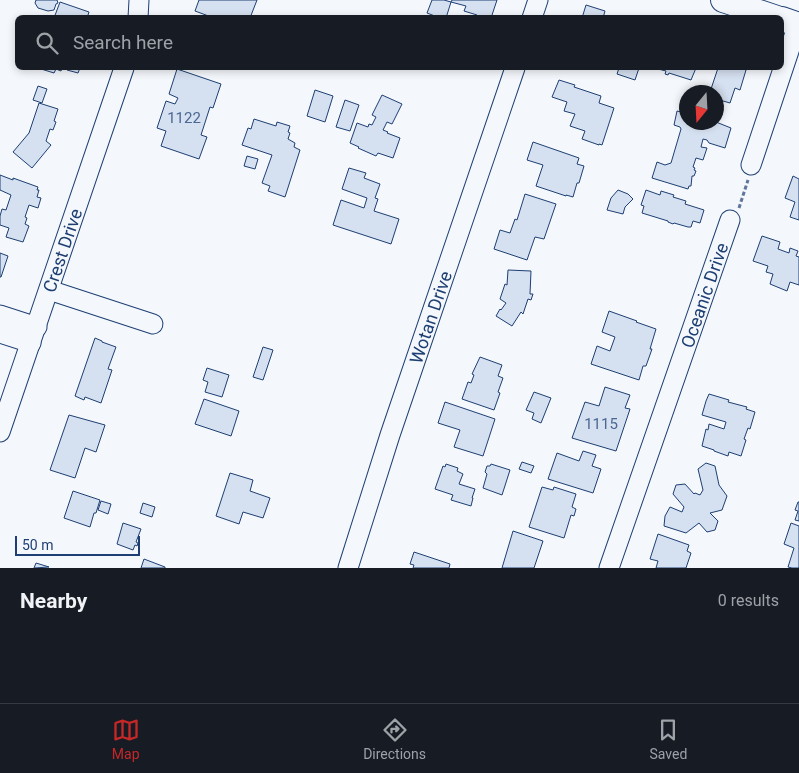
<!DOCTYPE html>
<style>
body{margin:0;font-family:Roboto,sans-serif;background:#20242c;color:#f1f3f6}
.compass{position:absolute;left:679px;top:85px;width:45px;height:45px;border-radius:50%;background:#171b24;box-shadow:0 2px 8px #0003;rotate:198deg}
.scale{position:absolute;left:15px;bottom:12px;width:125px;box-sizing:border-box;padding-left:5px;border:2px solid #1d3f73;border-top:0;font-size:14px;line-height:18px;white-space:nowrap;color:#1d3f73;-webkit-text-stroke:4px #f4f7fb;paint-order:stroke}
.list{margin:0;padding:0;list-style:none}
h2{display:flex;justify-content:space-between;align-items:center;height:65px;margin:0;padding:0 20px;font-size:21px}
h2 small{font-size:16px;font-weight:400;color:#9ea1a6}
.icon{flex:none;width:28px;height:28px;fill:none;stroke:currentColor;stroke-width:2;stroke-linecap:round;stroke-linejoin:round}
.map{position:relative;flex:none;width:799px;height:568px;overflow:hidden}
.search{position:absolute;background:#171b24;box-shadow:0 2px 8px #0003;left:15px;right:15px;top:15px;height:55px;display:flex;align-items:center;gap:12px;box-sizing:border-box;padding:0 18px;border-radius:8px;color:#9ea1a6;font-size:19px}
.sheet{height:135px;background:#171b24}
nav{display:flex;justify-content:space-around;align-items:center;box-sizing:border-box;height:70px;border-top:1px solid #363941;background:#171b24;font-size:14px;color:#9ea1a6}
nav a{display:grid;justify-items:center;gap:2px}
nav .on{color:#c62828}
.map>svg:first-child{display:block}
.building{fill:#d5e0f0;stroke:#1d3f73}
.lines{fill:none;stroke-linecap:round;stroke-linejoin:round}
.minor-casing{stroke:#1d3f73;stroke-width:21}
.major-casing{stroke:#1d3f73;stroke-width:26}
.path{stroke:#5e769c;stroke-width:3;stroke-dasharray:4 2.5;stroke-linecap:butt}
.minor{stroke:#f4f7fb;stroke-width:19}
.major{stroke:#f4f7fb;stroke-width:24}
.labels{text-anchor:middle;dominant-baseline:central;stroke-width:4;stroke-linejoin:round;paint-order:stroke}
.number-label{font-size:15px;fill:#4b6792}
.street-label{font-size:18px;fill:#1d3f73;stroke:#f4f7fb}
</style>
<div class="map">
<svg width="799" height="568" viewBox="0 0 799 568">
<rect width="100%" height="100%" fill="#f4f7fb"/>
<g class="building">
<path d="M36,0h21l1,3 -2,1 -2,6 -6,1 -10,-3 -3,-5z"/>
<path d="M199,0h58l-7,18h-36l-19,-7z"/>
<path d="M432,0h12l7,2 -5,16h-6l-13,-5z"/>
<path d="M452,0h45l-6,18h-11l-3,-2v-1l-13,-4 2,-5 -15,-4z"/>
<path d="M60,2l29,10 -2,6h-33z"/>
<path d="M586,5l19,6 -2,7h-21z"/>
<path d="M38,68h24l-1,3 -5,-2 -2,4z"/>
<path d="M65,68h15l-2,5 -11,-3v-2z"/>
<path d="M619,68h20l-4,12 -18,-6z"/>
<path d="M654,68h42l-5,12 -22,-7 -1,2 -3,-1 1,-3z"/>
<path d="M718,68h26l-1,1 3,1 -6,20 -5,-2 -5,15 -14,-4v-7h-6z"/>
<path d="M177,69l44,15 -8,24 -3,-1 -9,28 6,2 -8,22 -38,-13 5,-15 -9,-3 9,-27 9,3 3,-6 -9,-4z"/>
<path d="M559,80l16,5 -1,2 27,9 -2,7 15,5 -12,37 -3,-1v1l-17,-6 3,-8 -15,-5 5,-12 -11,-3 3,-9 -15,-5z"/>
<path d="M38,86l9,3 -5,14 -9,-3z"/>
<path d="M315,90l18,6 -8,26 -18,-6z"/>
<path d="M382,95l20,9 -10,20 -5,-2 -4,8 5,2 -1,1 13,5 -7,20 -15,-5 -2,3 -18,-8 1,-1 -9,-4 7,-20 11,4 1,-3 3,1 4,-8 -4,-2z"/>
<path d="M345,100l14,5 -9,26 -14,-4z"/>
<path d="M39,103l19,6 -4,12 2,1 -3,8 -3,-1 -4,12 5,4 -19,23 -19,-16 16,-19z"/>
<path d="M677,111l9,2v9h30l15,6 -6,20 -16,-5 -2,-3 -4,-1 -2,8 6,1 -4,12 -7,-2 -3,9 2,1 -1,2 2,1 -2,5h-2l-1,10h-2l-1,3 -36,-11 5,-16 8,3 6,-2 10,-34 -1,-2 -6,-2z"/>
<path d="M254,119l22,7 1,-4 13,4 -2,6 2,1 -2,6 7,4 -1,4 6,3 -15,47 -17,-6 2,-5 -8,-3 10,-28 -30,-10 6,-17 3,1z"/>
<path d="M533,142l46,16 -2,6 7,2 -5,17h-2l-4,14 -7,-2v1l-30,-10 7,-21 -16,-5z"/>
<path d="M247,156l11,3 -3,10 -11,-3z"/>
<path d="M349,168l17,5 -2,5 16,6 -5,14 3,1 -4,12 25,8 -8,25 -58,-19 8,-25 23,8 3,-10 -25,-9z"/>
<path d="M0,175l13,5v-2l25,9 -1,3h2l-2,7 4,1 -3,10 -9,-3 -4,12 2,1 -2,6 4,2 -6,16 -17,-5 3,-9 -9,-3v-9l2,-7 4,1 5,-15 -11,-5z"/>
<path d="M793,176l6,3v41l-9,-3 5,-15 -10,-4z"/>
<path d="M618,190l10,4 5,5 -8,8 -2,7 -16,-4 4,-12z"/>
<path d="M646,190l14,5 1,-4 13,4 -1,2 13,4 -1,3 19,6 -4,13 -7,-2 -2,6h-3l-14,-4 -1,1 -5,-2v-1l-26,-8 2,-7 -3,-1z"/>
<path d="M525,194l31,10 -12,35 -9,-2 -8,23 -33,-11 6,-19 10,3 5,-14 2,1z"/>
<path d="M762,236l18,6 -2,7 11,4 1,-5 8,3 -2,5 3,1v28l-9,-3 -3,9 -17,-7 3,-10 -7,-2 2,-6 -15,-5z"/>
<path d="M0,253l8,3 -7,21h-1z"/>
<path d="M508,270l23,1 -1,23h3l-2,6 -3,-1 -5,15 -2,-2 -9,14 -16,-10 4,-7 1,1 5,-7 -6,-4 5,-15 2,1z"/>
<path d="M609,311l28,10 -1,1 20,7 -6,20h2l-6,17h-3l-4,14 -48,-16 6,-18 13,5 5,-14 -13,-5z"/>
<path d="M95,338l7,3v1l14,5 -8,22 4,1 -11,33 -16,-6 -1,3 -9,-4z"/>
<path d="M263,347l10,3 -10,30 -10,-3z"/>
<path d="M480,357l22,8 -4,11 5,2 -5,14 2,1 -6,17 -32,-11 6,-17 3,1 3,-8 -2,-1z"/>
<path d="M207,368l22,7 -7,22 -17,-5 3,-10 -5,-2z"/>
<path d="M605,387l25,8 -5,13 5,1 -14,42 -44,-13 13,-36 14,4z"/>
<path d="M534,392l17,6 -10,25 -9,-4 2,-6 -8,-3z"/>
<path d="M709,394l20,6 -1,2 19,5 -1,2 9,3 -5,17 -2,-1 -4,11 2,1 -5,16 -12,-4 -1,4 -14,-5v-1l-12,-4 4,-17 2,1 1,-6 15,5 2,-7 -24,-7 4,-14z"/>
<path d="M204,399l35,12 -8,25 -36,-12z"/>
<path d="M445,402l50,17 -12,37 -29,-9 6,-17 -22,-7z"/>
<path d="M69,415l36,10 -9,27 -11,-4 -10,30 -25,-8z"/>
<path d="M583,451l13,4 -4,11 9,3 -8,24 -45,-14 9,-26 22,8z"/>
<path d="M522,462l12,4 -3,7 -12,-4z"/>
<path d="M706,463l9,3 4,19 8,11 -5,14 -12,3 8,8 -3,9 -8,2 -8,-9 -13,10 -22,-7 1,-10 5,-9 12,5 2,-5 -11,-13 3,-9 9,-1 9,10 1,-1 5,2 3,-5 -5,-21z"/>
<path d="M446,464l12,4 -1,3 6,3 -4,10 16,5 -3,9h1l-2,8 -20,-6 2,-5 -18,-6 8,-23 2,1z"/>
<path d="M491,464l19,6 -8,25 -19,-7 4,-14 -2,-2 2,-6h3z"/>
<path d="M230,473l23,7 -3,11 20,7 -7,20 -20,-6 -4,12 -23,-8z"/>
<path d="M542,487l11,3 1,-3 22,7 -4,13 4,2 -2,7 -3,-1 -7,23 -35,-11z"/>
<path d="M73,491l27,9 -4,13h-2l-4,14 -26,-9z"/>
<path d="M101,501l10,3 -3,10 -10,-4z"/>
<path d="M798,502h1v19l-4,-1 3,-9 -3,-1z"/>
<path d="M143,503l12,4 -3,10 -12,-4z"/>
<path d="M123,523l18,6 -5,13 2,1 -1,3 -2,-1 -2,5 -16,-6z"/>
<path d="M791,523l8,3v42h-7l-4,-1 6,-19 -10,-4z"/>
<path d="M513,531l30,10 -9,27h-32z"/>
<path d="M658,534l31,11 -2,6 4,2 -5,15h-30l2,-7 -8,-2z"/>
<path d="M414,552l36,12 -1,4h-36l1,-3 -4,-1z"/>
<path d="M144,559l21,8v1h-24z"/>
<path d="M36,563l13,4 -15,1z"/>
</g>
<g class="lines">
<defs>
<g id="minor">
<path d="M138,18l1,-18"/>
<path d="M532,18l6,-18"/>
<path d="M751,165l47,-141"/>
<path d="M49,290l104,34"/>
<path d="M0,315l37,12"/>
<path d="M0,333l31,10"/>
<path id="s1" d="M0,432l124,-364"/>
<path id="s2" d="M348,568l42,-133 125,-367"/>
<path id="s3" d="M609,568l121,-348"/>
</g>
<g id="major">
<path d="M723,0l54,18"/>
<path d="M782,19l17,6"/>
</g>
</defs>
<use href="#minor" class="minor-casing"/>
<use href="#major" class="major-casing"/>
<path class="path" d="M739,208l9,-28"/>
<use href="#minor" class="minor"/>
<use href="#major" class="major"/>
</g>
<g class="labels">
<g class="number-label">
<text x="184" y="118">1122</text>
<text x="601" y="424">1115</text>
</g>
<g class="street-label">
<text stroke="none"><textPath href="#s1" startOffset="192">Crest Drive</textPath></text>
<text stroke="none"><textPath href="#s3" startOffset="289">Oceanic Drive</textPath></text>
<text stroke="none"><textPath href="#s2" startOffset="264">Wotan Drive</textPath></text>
</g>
</g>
</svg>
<svg class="compass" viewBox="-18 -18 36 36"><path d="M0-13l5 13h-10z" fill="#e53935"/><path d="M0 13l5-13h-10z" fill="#9ea1a6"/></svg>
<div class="scale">50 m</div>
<div class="search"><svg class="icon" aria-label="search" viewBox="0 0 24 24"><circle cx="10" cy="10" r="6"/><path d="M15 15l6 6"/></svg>Search here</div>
</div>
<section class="sheet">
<h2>Nearby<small>0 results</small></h2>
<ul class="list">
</ul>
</section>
<nav>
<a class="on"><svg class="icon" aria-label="map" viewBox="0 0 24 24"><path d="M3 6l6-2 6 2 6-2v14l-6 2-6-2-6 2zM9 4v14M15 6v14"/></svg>Map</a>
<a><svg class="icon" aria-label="directions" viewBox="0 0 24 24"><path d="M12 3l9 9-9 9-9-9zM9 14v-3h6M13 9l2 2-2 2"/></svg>Directions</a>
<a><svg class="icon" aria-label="saved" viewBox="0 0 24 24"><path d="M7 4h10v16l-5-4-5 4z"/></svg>Saved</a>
</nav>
